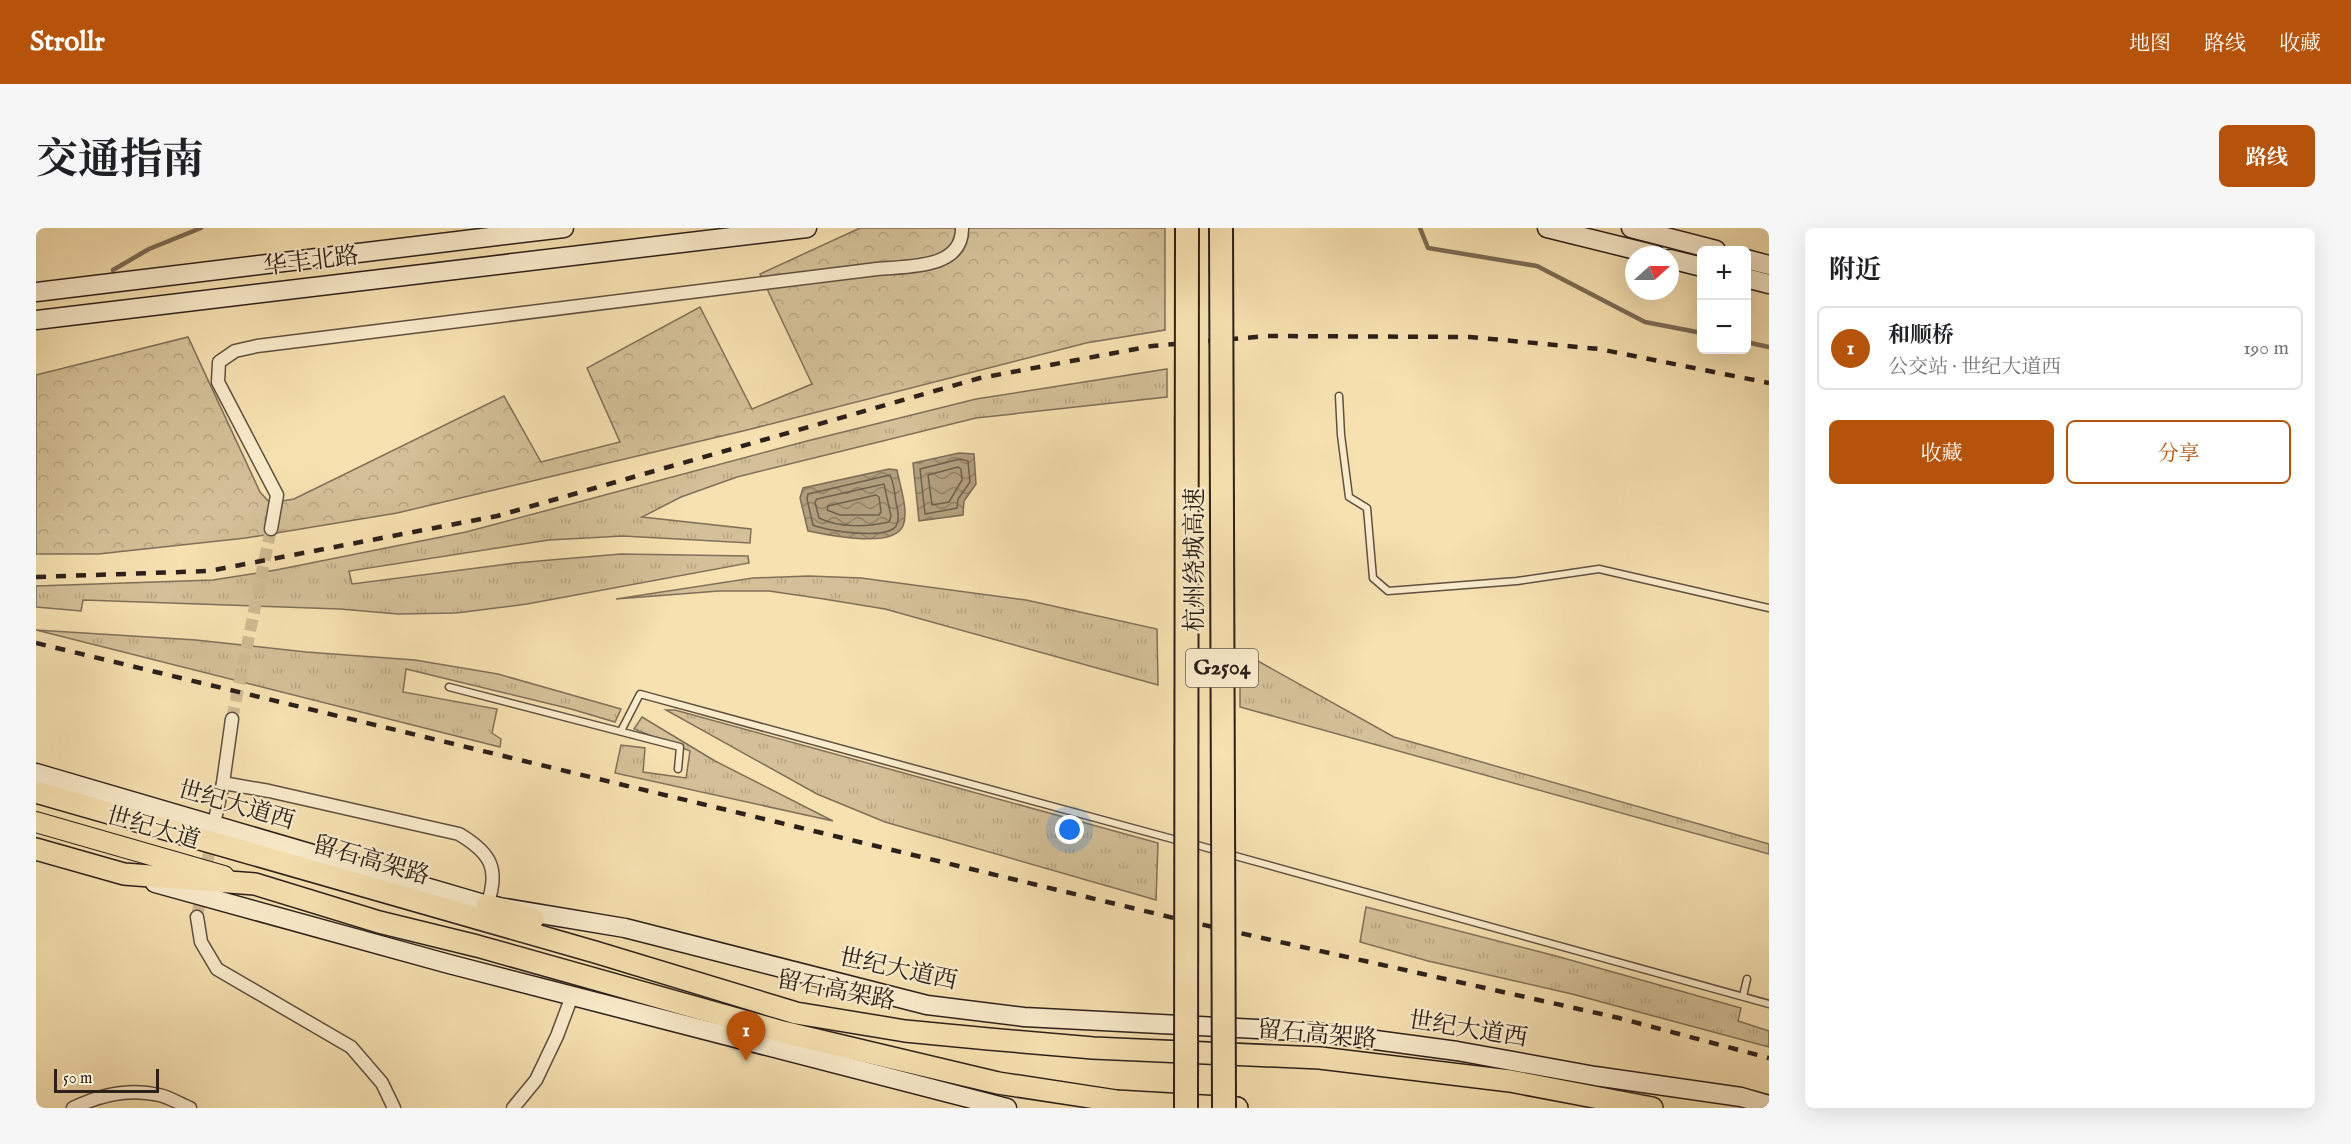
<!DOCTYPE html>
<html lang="zh">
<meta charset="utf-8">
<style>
body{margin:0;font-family:"IM FELL English","Noto Serif SC",serif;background:#f6f6f6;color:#202124}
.controls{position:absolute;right:18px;top:18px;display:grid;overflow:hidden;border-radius:9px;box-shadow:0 6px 24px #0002}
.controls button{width:54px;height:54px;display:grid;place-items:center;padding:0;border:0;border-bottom:2px solid #e0e0e0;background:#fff;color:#202124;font:30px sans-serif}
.compass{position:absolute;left:1589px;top:18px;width:54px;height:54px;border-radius:50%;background:#fff;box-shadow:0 6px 24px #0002;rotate:69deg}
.scale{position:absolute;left:18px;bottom:15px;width:105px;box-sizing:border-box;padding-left:6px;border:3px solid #2c201b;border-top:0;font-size:16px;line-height:21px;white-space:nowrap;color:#2c201b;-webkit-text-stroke:4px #faeccc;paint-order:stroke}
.you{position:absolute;left:1034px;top:602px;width:21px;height:21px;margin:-15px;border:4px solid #fff;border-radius:50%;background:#1a73e8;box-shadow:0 0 0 9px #1a73e833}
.badge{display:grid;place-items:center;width:39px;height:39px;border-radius:50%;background:#b45309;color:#fff;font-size:20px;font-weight:700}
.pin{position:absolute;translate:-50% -50px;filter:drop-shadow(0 2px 3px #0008)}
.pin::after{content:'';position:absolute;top:32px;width:21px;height:18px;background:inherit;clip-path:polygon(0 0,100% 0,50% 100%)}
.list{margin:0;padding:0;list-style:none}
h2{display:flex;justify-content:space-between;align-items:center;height:78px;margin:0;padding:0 24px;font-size:26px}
h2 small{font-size:20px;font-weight:400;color:#757577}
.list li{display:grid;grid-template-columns:39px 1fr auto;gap:18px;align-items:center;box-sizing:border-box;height:84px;margin:0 12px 12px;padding:0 12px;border:2px solid #e0e0e0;border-radius:9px}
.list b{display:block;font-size:22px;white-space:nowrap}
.list p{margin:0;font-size:20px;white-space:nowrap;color:#757577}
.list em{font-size:20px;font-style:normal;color:#757577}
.actions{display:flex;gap:12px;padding:18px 24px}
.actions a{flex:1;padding:14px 0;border:2px solid #b45309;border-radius:9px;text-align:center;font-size:21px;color:#b45309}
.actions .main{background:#b45309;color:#fff}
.map{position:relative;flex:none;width:1733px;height:880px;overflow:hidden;border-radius:9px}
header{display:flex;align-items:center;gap:36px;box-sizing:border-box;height:84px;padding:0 30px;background:#b45309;color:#fff}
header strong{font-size:28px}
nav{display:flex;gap:33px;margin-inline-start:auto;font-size:21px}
.intro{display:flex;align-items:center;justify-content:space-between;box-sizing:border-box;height:144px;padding:0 36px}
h1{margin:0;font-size:42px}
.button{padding:15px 27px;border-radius:9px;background:#b45309;color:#fff;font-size:21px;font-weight:700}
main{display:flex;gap:36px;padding:0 36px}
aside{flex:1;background:#fff;border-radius:9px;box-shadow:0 6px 24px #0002}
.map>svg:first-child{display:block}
.grass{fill:url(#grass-tufts);stroke:#80705a;stroke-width:1.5}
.forest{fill:url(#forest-crowns);stroke:#80705a;stroke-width:1.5}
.water{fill:url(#water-waves);stroke:#7c6c56;stroke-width:1.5}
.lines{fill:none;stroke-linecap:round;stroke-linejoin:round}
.shore{stroke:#6f604c;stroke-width:1.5}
.stream{stroke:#7c6c56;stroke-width:4.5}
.minor-tunnel{stroke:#ceba93;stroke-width:12;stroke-dasharray:12 6;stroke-linecap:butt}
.service-casing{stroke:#5f5040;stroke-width:9}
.minor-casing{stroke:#5f5040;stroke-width:15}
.secondary-casing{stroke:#2c201b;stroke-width:21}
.primary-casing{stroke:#2c201b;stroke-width:22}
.trunk-casing{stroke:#2c201b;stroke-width:24}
.service{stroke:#faeccc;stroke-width:6}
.minor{stroke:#faeccc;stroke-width:12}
.secondary{stroke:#faeccc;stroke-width:18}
.primary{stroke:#f7e1b1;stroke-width:20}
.trunk{stroke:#f7e1b1;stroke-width:21}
.rail{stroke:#2c201b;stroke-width:4.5;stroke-dasharray:10 10;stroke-linecap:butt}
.motorway-bridge-casing{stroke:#2c201b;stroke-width:26;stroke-linecap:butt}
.motorway-bridge{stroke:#f7e1b1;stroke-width:22}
.labels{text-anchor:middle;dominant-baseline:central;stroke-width:4.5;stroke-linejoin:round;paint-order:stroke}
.shield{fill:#faeccc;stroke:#6a5d50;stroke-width:1.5}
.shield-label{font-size:22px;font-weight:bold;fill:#2c201b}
.street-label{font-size:24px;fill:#2c201b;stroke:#faeccc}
</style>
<header>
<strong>Strollr</strong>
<nav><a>地图</a><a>路线</a><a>收藏</a></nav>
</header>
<div class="intro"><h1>交通指南</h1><a class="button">路线</a></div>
<main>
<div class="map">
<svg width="1733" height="880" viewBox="0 0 1733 880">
<defs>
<pattern id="grass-tufts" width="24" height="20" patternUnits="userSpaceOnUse" patternTransform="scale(1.5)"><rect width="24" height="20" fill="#d4c098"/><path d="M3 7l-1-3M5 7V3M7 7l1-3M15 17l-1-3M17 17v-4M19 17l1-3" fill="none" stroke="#b6a582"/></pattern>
<pattern id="forest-crowns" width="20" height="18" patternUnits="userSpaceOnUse" patternTransform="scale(1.5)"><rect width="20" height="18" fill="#d4c098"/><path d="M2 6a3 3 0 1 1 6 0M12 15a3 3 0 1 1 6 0" fill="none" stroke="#b6a582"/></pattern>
<pattern id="water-waves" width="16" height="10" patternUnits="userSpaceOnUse" patternTransform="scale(1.5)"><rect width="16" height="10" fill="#b29f7e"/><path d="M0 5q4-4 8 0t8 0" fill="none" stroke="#918166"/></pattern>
</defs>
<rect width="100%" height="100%" fill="#f7e1b1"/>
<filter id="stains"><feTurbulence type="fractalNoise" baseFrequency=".00333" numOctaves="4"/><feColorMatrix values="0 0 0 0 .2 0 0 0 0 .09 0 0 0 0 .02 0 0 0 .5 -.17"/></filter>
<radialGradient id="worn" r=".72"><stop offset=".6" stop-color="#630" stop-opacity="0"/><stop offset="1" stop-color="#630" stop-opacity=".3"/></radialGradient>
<g class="grass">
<path d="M1131,141v28l-191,21 -239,59 -56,20 -39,20 109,12 -1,14 -127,-7 -74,4 -200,31 3,13 163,-21 106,-9 127,2 1,7 -222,41 -71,9 -58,1 -58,-5 -257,-9 -2,11 -45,-4v-21l177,-6 63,-10 190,-38 341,-91 169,-42z"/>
<path d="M773,348l52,2 165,22 131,29 1,56 -273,-76 -61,-10 -55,-8h-50l-103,8 137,-21z"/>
<path d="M0,402l160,10 110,12 109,8 83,14 123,35 -6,13 -44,-13 -165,-40 -3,23 94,17 -5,24 9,6 -1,8z"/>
<path d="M1204,423l154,86 375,107v10l-529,-147z"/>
<path d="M630,482h9l483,133 -2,57 -271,-78 -68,-28z"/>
<path d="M606,489l73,44 118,60 -218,-48 6,-28 24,3 -2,24 43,6 4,-27 -56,-22z"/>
<path d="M1330,679l190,49 185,52 -3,13 31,10v16l-197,-53 -144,-33 -68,-19z"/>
</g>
<path class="forest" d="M824,0h305v102l-79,13 -339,87 -350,83 -151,25 -148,16h-62v-179l152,-38 72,155 10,11 24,-4 210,-103 37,66 79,-20 -33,-74 113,-61 52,102 60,-25 -52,-110z"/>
<g class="water">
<path d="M923,225l15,1 2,30 -12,17 -1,14 -44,6 -6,-58z"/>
<path d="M853,241l8,1c3,16 12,41 6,56 -10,23 -76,9 -95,5l-8,-33 3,-10z"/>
</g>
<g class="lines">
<g class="shore">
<path d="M924,231l8,2 2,21 -12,17 -1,9 -32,6 -5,-45z"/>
<path d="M922,239l3,2 1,11 -13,22 -17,3 -4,-30z"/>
<path d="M854,247c4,8 5,19 6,28 2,7 4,16 0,23 -9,14 -70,5 -83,-1l-6,-26 1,-5z"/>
<path d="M848,256l7,32 -2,6c-21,5 -50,6 -70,-4l-4,-16 2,-3z"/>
<path d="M840,267l3,2 2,15 -2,3h-39l-13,-5 1,-4z"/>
</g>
<g class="stream">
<path d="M1384,0l8,20 109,18 108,56 57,11"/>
<path d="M77,42l36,-21 52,-21"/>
<path d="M1710,114l23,5"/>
</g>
<g class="minor-tunnel">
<path d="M196,491l39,-190"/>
<path d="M161,689l15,-80"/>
</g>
<defs>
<g id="service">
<path d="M1303,168l2,39 8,62 18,11 6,70 15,13 129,-10 82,-12 170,39"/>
<path d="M413,459l231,60 -2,22"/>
<path d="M585,503l19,-37 540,147"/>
<path d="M1154,615l28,8"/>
<path d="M1192,626l541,150"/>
<path d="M1707,768l4,-17"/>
</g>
<g id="minor">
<path d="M235,301l6,-34 -59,-113 1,-20 16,-11 22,-5 620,-77c28,-3 86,1 85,-41"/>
<path d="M187,555l9,-64"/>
<path d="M180,587l7,-32 46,8 190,43c32,19 41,35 28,71"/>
<path d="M161,689l4,25 16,27 134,78 31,36 12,25"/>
<path d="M37,880c27,-13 56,-20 86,-13 10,2 21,9 31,13"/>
<path d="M477,880l23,-28 21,-44 15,-40"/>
</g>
<g id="secondary">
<path d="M1511,0l109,27"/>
<path d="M1595,0l85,22"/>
<path d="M1634,31l32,8"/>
<path d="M1710,31l23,6"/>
<path d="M1710,50l23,6"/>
<path d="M0,64l528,-64"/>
<path d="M0,92l771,-92"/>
<path d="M0,545l451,132 138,23 302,77 97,12 292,15 141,19 138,25 146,21 28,8"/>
<path d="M119,655l294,81 558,144"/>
</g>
<path id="primary" d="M0,594l188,54"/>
<g id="trunk">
<path d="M0,564l559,160 201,61 109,18 84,8 104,9 227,10 190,23 142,27"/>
<path d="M0,621l88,25 131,10 124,38 98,24 306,86 215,51 118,18 121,7"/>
<path d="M451,677l46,14"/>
</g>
</defs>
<use href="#service" class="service-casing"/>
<use href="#minor" class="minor-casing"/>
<use href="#secondary" class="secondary-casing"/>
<use href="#primary" class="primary-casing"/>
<use href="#trunk" class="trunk-casing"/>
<use href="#service" class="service"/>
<use href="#minor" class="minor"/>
<use href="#secondary" class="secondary"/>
<use href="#primary" class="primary"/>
<use href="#trunk" class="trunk"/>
<g class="rail">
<path d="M0,349l173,-6 288,-55 483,-138 172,-32 115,-10 203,1 129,12 170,34"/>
<path d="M0,415l1146,277 437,98 150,40"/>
</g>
<defs>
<g id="motorway-bridge">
<path d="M1185,0l3,880"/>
<path d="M1150,880l1,-880"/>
</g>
</defs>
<use href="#motorway-bridge" class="motorway-bridge-casing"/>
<use href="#motorway-bridge" class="motorway-bridge"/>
</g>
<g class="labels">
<rect class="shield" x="1150" y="421" width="72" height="38" rx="4.5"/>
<g class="shield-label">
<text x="1186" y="440">G2504</text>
</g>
<g class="street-label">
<text transform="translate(275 34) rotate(-7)">华丰北路</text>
<text transform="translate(1159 332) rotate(-90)">杭州绕城高速</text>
<text transform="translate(200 578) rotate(16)">世纪大道西</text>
<text transform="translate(117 601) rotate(16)">世纪大道</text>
<text transform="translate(335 633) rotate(16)">留石高架路</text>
<text transform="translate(862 742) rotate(12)">世纪大道西</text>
<text transform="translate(800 763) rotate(11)">留石高架路</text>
<text transform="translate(1432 802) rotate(9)">世纪大道西</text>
<text transform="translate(1281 807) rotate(5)">留石高架路</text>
</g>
</g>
<rect width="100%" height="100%" filter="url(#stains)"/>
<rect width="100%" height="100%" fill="url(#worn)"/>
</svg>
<div class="controls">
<button>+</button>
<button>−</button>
</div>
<svg class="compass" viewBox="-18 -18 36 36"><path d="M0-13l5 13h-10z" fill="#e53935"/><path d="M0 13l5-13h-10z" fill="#757577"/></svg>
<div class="scale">50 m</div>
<div class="you"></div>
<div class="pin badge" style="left:710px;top:833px">1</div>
</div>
<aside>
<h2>附近<small></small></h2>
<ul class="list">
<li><span class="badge">1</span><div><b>和顺桥</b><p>公交站 · 世纪大道西</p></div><em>190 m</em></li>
</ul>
<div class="actions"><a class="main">收藏</a><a>分享</a></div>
</aside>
</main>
